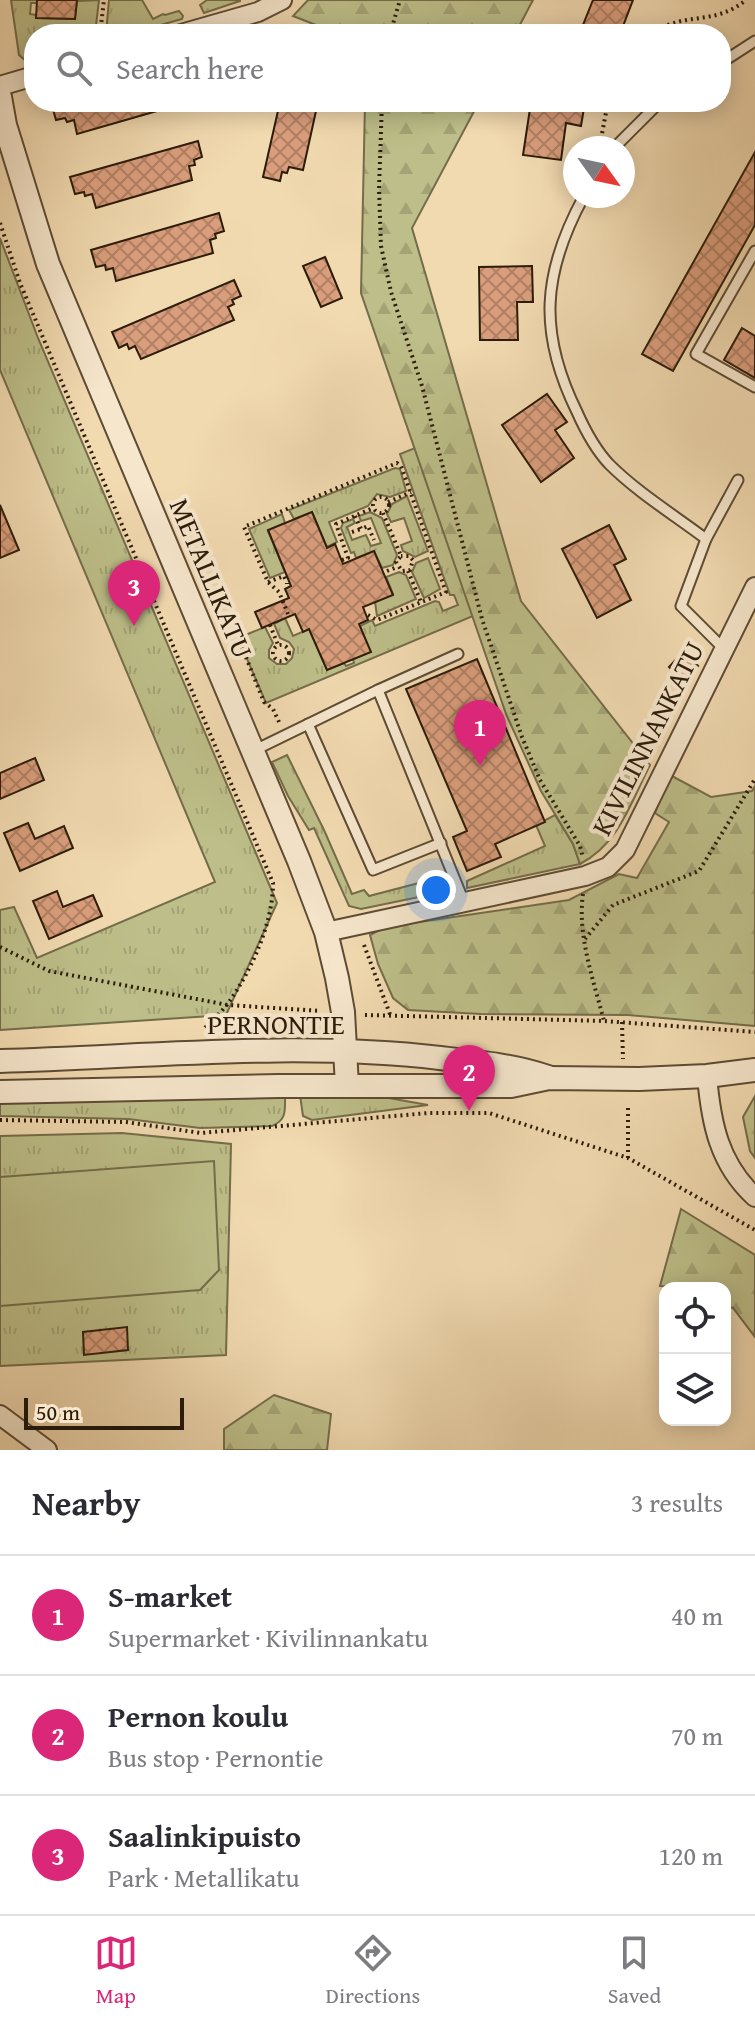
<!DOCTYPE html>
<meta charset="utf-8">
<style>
body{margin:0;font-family:"Gentium Book Plus",serif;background:#f7f7f7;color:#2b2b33}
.controls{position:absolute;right:24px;bottom:24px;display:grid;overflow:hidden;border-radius:16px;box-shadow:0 4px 20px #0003}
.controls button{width:72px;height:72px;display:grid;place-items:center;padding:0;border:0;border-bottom:2px solid #e1e1e2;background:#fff;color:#2b2b33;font:40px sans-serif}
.compass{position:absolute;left:563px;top:136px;width:72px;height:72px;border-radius:50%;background:#fff;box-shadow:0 4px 20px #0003;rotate:123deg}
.scale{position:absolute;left:24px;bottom:20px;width:160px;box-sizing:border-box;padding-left:8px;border:4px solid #2c1c0a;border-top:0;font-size:22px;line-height:28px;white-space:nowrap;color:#2c1c0a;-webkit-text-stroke:6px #f6e6cc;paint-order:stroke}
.you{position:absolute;left:436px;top:890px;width:28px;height:28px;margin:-20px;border:6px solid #fff;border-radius:50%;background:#1a73e8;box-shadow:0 0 0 12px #1a73e833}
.badge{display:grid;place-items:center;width:52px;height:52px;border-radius:50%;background:#db2777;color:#fff;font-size:26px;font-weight:700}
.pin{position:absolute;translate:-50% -66px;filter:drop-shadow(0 2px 4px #0008)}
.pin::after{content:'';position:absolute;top:42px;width:28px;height:24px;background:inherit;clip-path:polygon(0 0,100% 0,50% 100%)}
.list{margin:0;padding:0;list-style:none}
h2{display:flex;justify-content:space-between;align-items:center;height:104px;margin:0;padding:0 32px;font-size:34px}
h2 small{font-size:26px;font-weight:400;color:#7c7c81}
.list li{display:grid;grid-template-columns:52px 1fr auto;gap:24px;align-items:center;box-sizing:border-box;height:120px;padding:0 32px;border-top:2px solid #e1e1e2}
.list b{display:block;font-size:30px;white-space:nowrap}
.list p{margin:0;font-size:26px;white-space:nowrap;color:#7c7c81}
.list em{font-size:26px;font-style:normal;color:#7c7c81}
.icon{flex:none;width:44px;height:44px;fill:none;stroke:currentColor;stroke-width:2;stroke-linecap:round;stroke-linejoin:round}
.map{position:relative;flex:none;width:755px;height:1450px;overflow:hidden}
.search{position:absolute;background:#fff;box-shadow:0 4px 20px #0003;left:24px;right:24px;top:24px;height:88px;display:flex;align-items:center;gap:20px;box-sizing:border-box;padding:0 28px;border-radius:32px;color:#7c7c81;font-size:30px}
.sheet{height:464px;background:#fff}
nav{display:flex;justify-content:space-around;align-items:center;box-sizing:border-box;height:112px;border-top:2px solid #e1e1e2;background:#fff;font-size:22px;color:#7c7c81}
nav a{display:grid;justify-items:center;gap:4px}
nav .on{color:#db2777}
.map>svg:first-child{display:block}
.grass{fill:url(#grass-tufts);stroke:#746d4a;stroke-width:2}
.forest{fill:url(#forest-firs);stroke:#746d4a;stroke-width:2}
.pitch{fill:#bdbe89;stroke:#746d4a;stroke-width:2}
.building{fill:url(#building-cross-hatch);stroke:#2c1c0a;stroke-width:2}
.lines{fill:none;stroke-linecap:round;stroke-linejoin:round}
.service-casing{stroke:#5d4b34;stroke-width:13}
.minor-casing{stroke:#5d4b34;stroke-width:22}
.tertiary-casing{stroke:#5d4b34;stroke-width:26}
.path{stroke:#2c1c0a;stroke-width:4;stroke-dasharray:2 4;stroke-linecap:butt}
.service{stroke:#f6e6cc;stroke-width:9}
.minor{stroke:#f6e6cc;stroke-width:18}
.tertiary{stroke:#f6e6cc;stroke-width:22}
.path-bridge{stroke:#2c1c0a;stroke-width:4;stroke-dasharray:2 4;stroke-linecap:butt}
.labels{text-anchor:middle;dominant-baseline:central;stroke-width:8;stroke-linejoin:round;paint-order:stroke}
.street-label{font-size:28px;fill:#2c1c0a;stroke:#f6e6cc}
</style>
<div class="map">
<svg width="755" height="1450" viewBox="0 0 755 1450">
<defs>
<pattern id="grass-tufts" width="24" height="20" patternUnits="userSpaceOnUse" patternTransform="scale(2)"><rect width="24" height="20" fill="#bdbe89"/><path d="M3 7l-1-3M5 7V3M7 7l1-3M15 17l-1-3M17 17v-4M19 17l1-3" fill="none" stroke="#a3a375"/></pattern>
<pattern id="forest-firs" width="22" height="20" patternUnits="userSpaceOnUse" patternTransform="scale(2)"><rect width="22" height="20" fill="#bdbe89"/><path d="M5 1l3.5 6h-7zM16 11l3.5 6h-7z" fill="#a3a375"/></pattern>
<pattern id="building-cross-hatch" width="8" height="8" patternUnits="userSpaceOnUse" patternTransform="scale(2)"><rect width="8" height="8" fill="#da9e7c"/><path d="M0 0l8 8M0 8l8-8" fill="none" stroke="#b18064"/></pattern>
</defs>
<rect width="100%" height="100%" fill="#f1d9b0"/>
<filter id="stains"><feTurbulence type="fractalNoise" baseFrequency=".0025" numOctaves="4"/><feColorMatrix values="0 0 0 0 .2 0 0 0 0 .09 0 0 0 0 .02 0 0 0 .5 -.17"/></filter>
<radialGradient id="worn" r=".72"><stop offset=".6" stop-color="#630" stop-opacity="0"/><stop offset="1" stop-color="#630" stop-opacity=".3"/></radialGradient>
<g class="grass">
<path d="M11,0h26v3h-6l-1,11 6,1 1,3 38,1 2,-18 22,-1 -4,34h-61v27h-8l-7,-6z"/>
<path d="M109,0h33l11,19 10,-5 2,1 14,-4 4,5 -1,3 -53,15h-23z"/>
<path d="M207,0h33v1l-36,12 -4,-8z"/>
<path d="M0,238l38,100 239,565 -51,112 -226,15v-120l14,-3 23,51 178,-76 -215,-512z"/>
<path d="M415,448l58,168 -207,87 -28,-65 27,-11 8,16 -4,7v8l8,6h9l6,-6 2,-9 -5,-7 -9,-4 -6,-14 11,-6 8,18 16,-7 18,41 17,-7 2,3 8,-3 -1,-4 17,-7 -10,-26 12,-6 3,6 60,-25 4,1 4,9 15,-6 -4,-10h-4l-50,-141z"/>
<path d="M395,468l5,1 6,22 -16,6 -13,-3 -9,12 -39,16 8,20 -10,5 -15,-35 -18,7 -5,-9z"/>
<path d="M407,496l21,55 -13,6 -12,-6 -2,-6 11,-4 -8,-23 -13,4 -4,-8 5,-10z"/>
<path d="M370,512l12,6 15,37 -4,10 -11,3 -8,-17 -18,7 -2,-6 -3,1 -10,-25 2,-5 10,-4 2,4 -8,4 5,13 14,-5 5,11 10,-3 -10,-25 -10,3 -2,-5z"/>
<path d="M282,514l3,9 -17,8 17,41 -15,6 -21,-49z"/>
<path d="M428,558l12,31 -16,9 -12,-26 4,-9z"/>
<path d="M399,572l7,3 10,24 -39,17 -2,-14 18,-8 -7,-17z"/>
<path d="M287,755l37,75 28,64 12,-4 5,6 73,-19 6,14 -87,18 -12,-3 -35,-78 -5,2 -21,-34 -16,-34z"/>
<path d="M555,815l18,29 7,20 -113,24v-7l78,-35 -9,-21z"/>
<path d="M285,1095c0,15 2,25 -13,31l-72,2 -72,-9 -128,-3v-13l14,-4z"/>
<path d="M300,1095h72l56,10 -116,15 -9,-4z"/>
<path d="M122,1133l109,11 -5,211 -226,11v-230z"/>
</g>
<g class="forest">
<path d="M308,0h225l-18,34h-176l-46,-18z"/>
<path d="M365,102h114l-67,126 109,373 129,164c-19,37 -31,79 -70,99l-7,-20 -32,-53 -35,-77 -145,-421z"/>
<path d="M670,775l41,22 41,-6 3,-5v240l-127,-11 -147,-1 -73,-4 -15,-12 -15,-34 -8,-29 15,-8 184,-27 50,-26 18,4 32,-56 -14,-9z"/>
<path d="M755,1096v62l-5,-7 -7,-34z"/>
<path d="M681,1209l74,46v82l-22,-29 -8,-2v-18l-65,-2z"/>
<path d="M274,1395l57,19 -4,36h-103v-21z"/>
</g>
<path class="pitch" d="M214,1161l5,109 -19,20 -200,16v-129z"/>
<g class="building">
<path d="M37,0h40l-2,19 -39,-1z"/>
<path d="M593,0h40l-13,34h-28l-11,-4z"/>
<path d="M51,102h120v5l-94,27 -3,-14 -7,2 -2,-4 -9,2z"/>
<path d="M280,102h38l-15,68 -14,-3 -2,6 -5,-1 -2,9 -17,-4z"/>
<path d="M531,102h54l-4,24 -15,-3 -5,37 -38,-5z"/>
<path d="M198,141l4,16 -8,3 1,5 -6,1 3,14 -96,28 -4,-14 -7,2 -1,-4 -9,2 -5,-17z"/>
<path d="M755,152v73l-82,146 -31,-17z"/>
<path d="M219,213l5,18 -9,3 1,4 -6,2 3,13 -97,28 -3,-13 -7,2 -1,-5 -9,2 -5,-17z"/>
<path d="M325,257l17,41 -21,9 -18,-41z"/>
<path d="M532,266l1,36h-16l1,38h-38l-1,-73z"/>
<path d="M234,280l7,16 -9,4 2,4 -6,3 6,13 -93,39 -6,-13 -6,3 -2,-5 -8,4 -7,-16z"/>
<path d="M742,328l13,8v42l-31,-18z"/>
<path d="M547,394l20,28 -12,8 19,28 -33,24 -39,-57z"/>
<path d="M0,505l19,45 -19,8z"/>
<path d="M312,512l15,36 8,-4 8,20 31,-13 19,44 -30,12 5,13 -9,4 12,28 -44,18 -18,-41 -6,3 -8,-18 -33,14 -7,-16 34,-14 -4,-9 6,-3 -23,-56z"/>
<path d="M609,525l17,34 -12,6 17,35 -34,18 -35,-69z"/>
<path d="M684,651l14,15 -15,15 -14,-14z"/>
<path d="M477,659l68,163 -50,22 6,13 -34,14 -14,-34 14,-6 -61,-142z"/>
<path d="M35,758l9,22 -44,19v-26z"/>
<path d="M28,823l7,16 29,-13 9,22 -53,23 -16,-38z"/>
<path d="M57,891l6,16 30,-12 9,21 -53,23 -16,-38z"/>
<path d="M127,1327l1,23 -44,5 -1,-23z"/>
</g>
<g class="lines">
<defs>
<g id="service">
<path d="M721,63l34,-22"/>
<path d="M614,148l46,-46"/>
<path d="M584,196c-42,77 -46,137 -7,216 8,18 18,37 32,52 28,28 65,51 97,75l-25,67 43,43"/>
<path d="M755,251l-59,103 59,33"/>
<path d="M706,539l32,-59"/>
<path d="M378,690l80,-36"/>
<path d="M308,724l65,146 68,-27"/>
<path d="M253,751l125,-61 86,212"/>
</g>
<g id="minor">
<path d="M181,34l77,-22 24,-12"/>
<path d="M0,86l34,-10"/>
<path d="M326,932l259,-56 23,-9 17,-17 130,-263"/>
<path d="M707,1076c4,47 12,88 48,121"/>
<path d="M0,1415l47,35"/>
</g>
<g id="tertiary">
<path d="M0,97l5,28 43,139 251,597 27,71 11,46 6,34 4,74"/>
<path d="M0,1061c146,-4 294,-20 440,-3 37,4 73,7 108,19"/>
<path d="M0,1092l279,-6h232l38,-8 90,1 68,-3 48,-6"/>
</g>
</defs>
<use href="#service" class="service-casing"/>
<use href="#minor" class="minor-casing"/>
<use href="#tertiary" class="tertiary-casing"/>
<g class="path">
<path d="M100,34l4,-34"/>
<path d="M390,34l10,-34"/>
<path d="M652,34c33,-24 61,-7 94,-34"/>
<path d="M382,102l-3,87 2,57 10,46 31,94 60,233 40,118 18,43 40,66 3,12"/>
<path d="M601,139l7,-37"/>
<path d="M0,223l20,60 253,600c0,40 -21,86 -44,119 -7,10 -18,19 -26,28"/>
<circle cx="381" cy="505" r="8"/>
<path d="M388,502l23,-10"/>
<path d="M383,513l18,43 -5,6 6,9 8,-1 3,-10 -4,-4h-8"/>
<path d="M355,516l6,13 7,-3 6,14"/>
<path d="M352,532l9,-3"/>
<path d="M342,560l6,-2 -12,-34 37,-16"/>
<path d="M387,571l10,-4"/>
<path d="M408,571l13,31"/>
<path d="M268,582l16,-6 2,5"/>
<path d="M288,614l-9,-22 -11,-10 -24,-55 153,-64 4,3 45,126 -69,28 -11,-6"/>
<path d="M270,625l8,20"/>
<path d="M237,635l27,67 9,7 6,13"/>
<circle cx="281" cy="653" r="8"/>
<path d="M583,894c-6,41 11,88 21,127"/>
<path d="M585,939l28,-34 86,-34 56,-92"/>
<path d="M364,945l27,72"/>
<path d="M0,947l49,24 179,34 93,6"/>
<path d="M365,1015l239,6 151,11"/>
<path d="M622,1022l1,37"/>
<path d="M0,1120l126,2 75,11 227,-20h61l139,45 127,72"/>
<path d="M628,1158v-51"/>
</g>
<use href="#service" class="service"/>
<use href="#minor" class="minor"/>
<use href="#tertiary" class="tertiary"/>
<path class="path-bridge" d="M287,583v1"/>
</g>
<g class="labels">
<g class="street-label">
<text transform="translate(212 578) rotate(67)">METALLIKATU</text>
<text transform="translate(647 738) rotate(-63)">KIVILINNANKATU</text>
<text x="276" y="1023">PERNONTIE</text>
</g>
</g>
<rect width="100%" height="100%" filter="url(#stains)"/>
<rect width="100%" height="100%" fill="url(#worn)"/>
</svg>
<div class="controls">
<button><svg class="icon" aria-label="locate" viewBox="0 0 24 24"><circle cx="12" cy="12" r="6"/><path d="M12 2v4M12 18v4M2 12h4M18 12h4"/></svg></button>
<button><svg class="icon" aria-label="layers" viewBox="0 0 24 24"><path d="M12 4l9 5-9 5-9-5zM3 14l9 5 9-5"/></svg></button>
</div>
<svg class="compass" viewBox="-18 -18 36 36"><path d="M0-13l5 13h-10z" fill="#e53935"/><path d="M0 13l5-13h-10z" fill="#7c7c81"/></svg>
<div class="scale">50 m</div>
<div class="you"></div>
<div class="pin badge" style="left:480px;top:766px">1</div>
<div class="pin badge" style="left:469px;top:1111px">2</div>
<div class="pin badge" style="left:134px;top:626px">3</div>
<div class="search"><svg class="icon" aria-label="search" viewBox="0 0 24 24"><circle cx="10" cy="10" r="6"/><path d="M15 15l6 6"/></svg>Search here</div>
</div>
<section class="sheet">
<h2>Nearby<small>3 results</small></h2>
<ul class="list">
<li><span class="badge">1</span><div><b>S-market</b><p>Supermarket · Kivilinnankatu</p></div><em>40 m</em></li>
<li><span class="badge">2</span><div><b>Pernon koulu</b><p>Bus stop · Pernontie</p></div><em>70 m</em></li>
<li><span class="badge">3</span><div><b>Saalinkipuisto</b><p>Park · Metallikatu</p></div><em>120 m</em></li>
</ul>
</section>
<nav>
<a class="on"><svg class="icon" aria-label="map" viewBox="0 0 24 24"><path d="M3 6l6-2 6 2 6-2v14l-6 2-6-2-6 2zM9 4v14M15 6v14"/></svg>Map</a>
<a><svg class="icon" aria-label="directions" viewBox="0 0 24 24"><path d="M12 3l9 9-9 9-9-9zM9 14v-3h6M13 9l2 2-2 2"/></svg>Directions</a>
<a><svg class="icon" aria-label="saved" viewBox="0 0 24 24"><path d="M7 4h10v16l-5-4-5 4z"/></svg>Saved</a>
</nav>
